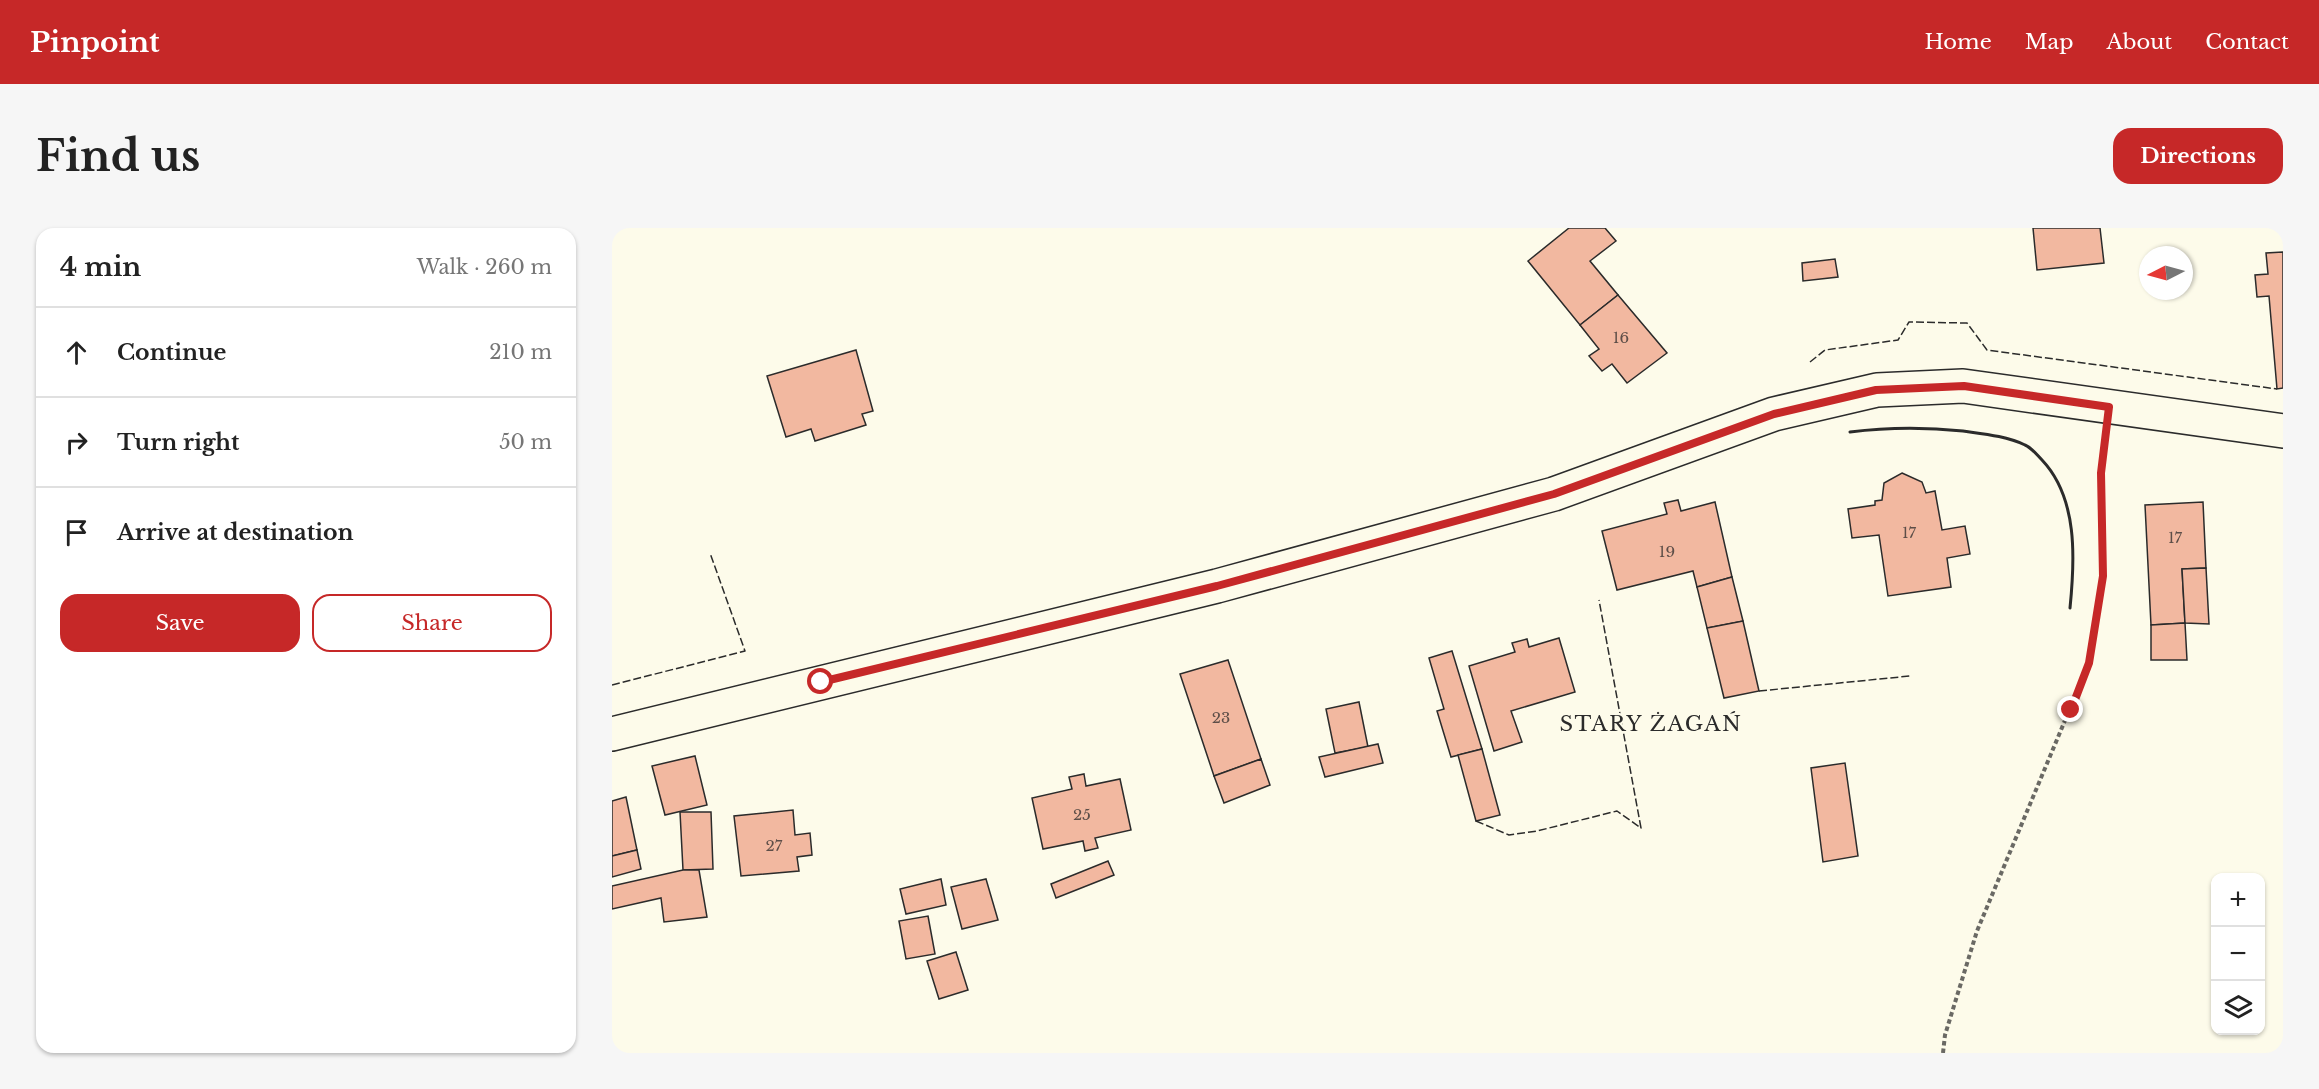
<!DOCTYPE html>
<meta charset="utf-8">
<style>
body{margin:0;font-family:"Libre Baskerville",serif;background:#f6f6f6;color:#222}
.controls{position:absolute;right:18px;bottom:18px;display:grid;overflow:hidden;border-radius:12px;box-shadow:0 2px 4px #0004}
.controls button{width:54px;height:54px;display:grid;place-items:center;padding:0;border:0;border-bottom:2px solid #e0e0e0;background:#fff;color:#222;font:30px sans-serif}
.compass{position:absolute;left:1527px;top:18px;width:54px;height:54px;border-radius:50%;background:#fff;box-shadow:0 2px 4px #0004;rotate:264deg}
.stop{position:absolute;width:18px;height:18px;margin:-14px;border:4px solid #c62828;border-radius:50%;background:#fff}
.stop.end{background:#c62828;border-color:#fff;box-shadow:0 2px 6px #0008}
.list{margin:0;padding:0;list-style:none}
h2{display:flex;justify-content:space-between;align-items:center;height:78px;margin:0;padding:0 24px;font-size:26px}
h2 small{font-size:20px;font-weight:400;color:#767676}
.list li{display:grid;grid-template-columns:39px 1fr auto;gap:18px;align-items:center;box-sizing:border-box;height:90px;padding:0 24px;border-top:2px solid #e0e0e0}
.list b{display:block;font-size:22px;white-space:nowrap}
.list em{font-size:20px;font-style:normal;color:#767676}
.actions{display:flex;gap:12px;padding:18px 24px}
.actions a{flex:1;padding:14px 0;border:2px solid #c62828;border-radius:18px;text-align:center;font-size:21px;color:#c62828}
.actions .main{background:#c62828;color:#fff}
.icon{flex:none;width:33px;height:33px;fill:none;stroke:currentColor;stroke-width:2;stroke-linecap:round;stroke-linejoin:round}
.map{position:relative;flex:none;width:1671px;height:825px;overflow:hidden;border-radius:18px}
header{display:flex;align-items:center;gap:36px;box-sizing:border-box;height:84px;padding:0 30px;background:#c62828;color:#fff}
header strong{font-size:28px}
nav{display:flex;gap:33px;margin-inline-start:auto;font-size:21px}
.intro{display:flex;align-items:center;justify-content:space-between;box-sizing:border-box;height:144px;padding:0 36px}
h1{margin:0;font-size:42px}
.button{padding:15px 27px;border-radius:18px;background:#c62828;color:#fff;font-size:21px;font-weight:700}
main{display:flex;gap:36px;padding:0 36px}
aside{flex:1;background:#fff;border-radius:18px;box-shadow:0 2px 4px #0004}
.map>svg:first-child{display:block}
.building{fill:#f2b8a0;stroke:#2b2b2b;stroke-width:1.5}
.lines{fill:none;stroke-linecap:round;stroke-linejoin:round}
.major-casing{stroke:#2b2b2b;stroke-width:36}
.path{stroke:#6a6964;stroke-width:4;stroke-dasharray:4.5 3;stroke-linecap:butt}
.major{stroke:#fdfbea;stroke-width:33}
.fence{stroke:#2b2b2b;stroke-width:1.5;stroke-dasharray:8 3;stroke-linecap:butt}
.wall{stroke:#2b2b2b;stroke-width:3}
.route{stroke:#c62828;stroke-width:8}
.labels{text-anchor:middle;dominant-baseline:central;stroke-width:4.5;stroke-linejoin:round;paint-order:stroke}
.number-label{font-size:15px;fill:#5d4e48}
.quarter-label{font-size:21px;letter-spacing:1.5px;fill:#2b2b2b;stroke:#fdfbea}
</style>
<header>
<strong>Pinpoint</strong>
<nav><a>Home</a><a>Map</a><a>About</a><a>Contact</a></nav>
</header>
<div class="intro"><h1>Find us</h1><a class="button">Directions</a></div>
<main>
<aside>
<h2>4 min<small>Walk · 260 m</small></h2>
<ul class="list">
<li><svg class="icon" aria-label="ahead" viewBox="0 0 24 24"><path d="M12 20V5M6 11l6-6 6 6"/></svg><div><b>Continue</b></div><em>210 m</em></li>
<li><svg class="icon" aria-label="right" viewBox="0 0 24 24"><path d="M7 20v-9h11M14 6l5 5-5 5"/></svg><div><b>Turn right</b></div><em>50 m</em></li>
<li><svg class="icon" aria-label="arrive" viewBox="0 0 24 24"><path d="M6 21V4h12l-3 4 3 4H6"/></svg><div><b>Arrive at destination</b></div></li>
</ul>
<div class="actions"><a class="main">Save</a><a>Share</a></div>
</aside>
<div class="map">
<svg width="1671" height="825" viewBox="0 0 1671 825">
<rect width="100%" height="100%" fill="#fdfbea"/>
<g class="building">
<path d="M957,0h36l11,13 -26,20 28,34 -38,30 -52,-64z"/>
<path d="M1421,0h67l4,35 -67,7z"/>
<path d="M1671,24v136l-6,1 -8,-93 -12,1 -2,-22 13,-1 -2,-21z"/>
<path d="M1223,31l3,18 -35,4 -1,-18z"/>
<path d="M1006,67l49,58 -40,30 -15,-19 -10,7 -13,-15 10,-7 -19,-24z"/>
<path d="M244,122l17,61 -11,3 4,11 -51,16 -4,-12 -25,8 -19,-61z"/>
<path d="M1290,245l20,9 4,11 9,-2 7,39 23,-4 5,28 -23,4 4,29 -63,9 -9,-61 -27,3 -4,-29 27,-4v-4l7,-1 2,-17z"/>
<path d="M1066,272l3,11 34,-9 17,75 -35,10 -4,-16 -76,19 -15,-59 65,-17 -3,-11z"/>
<path d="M1591,274l3,66 -24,1 3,54 -34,2 -6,-120z"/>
<path d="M1594,340l3,56 -24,-1 -3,-54z"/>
<path d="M1120,349l11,44 -36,7 -10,-41z"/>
<path d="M1131,393l16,70 -35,7 -17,-70z"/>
<path d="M1573,395l2,37h-36v-35z"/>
<path d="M947,410l16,54 -64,19 11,31 -28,9 -25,-85 46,-14 -3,-9 15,-4 2,8z"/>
<path d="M840,423l30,98 -31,8 -14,-46 7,-2 -15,-51z"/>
<path d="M616,432l33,99 -47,17 -34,-102z"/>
<path d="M747,474l9,45 -33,6 -9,-44z"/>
<path d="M766,516l5,19 -58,14 -6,-20z"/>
<path d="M870,521l18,66 -24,6 -18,-66z"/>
<path d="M83,528l12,49 -42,10 -13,-49z"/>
<path d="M649,531l9,26 -46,18 -10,-27z"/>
<path d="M1233,535l13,93 -35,6 -12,-94z"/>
<path d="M472,546l2,12 34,-7 11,51 -36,8 3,10 -13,3 -2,-10 -40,8 -11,-51 40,-9 -3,-12z"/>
<path d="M14,569l11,53 -25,6v-55z"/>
<path d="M181,582l2,25 15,-2 2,22 -15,2 2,14 -58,5 -7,-60z"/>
<path d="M68,584h31l2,57 -30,1z"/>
<path d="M25,622l4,19 -29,8v-21z"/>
<path d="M496,633l6,14 -58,23 -5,-14z"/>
<path d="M71,642h16l8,47 -43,5 -3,-24 -49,11v-23z"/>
<path d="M329,651l5,26 -40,9 -6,-25z"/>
<path d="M374,651l12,41 -36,9 -11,-42z"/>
<path d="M316,688l7,38 -29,5 -7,-38z"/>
<path d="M344,724l12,38 -29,9 -12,-38z"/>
</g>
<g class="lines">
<defs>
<path id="major" d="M0,506l605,-148 337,-92 220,-80 103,-24 86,-4 320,45"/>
</defs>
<use href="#major" class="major-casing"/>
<path class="path" d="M1331,825l2,-18 32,-104 112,-268 14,-87 -2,-103 3,-30"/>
<use href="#major" class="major"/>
<g class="fence">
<path d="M1198,134l15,-12 73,-10 11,-18 58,1 20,27 290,39"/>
<path d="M0,457l133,-34 -35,-98"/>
<path d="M1147,463l151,-15"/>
<path d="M864,593l33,14 28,-4 80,-20 24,17 -42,-228"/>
</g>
<path class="wall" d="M1238,204c39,-5 74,-5 113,-1 21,3 43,5 62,14 7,3 12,10 17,15 36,38 33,99 28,148"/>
</g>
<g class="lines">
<path class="route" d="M209,454l396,-96 337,-92 220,-80 102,-24 88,-4 145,21 -8,66 2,103 -14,87 -18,47"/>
</g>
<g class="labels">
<g class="number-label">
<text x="1009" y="109">16</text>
<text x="1297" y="304">17</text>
<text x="1563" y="309">17</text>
<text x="1055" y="323">19</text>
<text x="609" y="489">23</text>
<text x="470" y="586">25</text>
<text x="162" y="617">27</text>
</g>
<g class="quarter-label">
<text x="1039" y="496">STARY ŻAGAŃ</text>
</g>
</g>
</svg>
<div class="controls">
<button>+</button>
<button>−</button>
<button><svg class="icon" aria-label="layers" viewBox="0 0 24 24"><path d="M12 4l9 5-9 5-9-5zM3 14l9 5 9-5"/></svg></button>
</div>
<svg class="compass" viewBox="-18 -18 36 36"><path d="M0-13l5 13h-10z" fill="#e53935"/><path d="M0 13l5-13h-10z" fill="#767676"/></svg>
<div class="stop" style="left:209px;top:454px"></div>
<div class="stop end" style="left:1459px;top:482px"></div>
</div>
</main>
